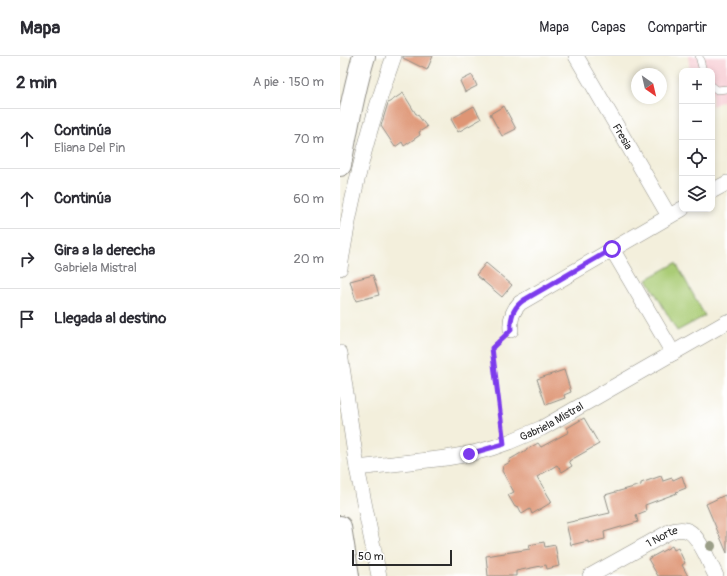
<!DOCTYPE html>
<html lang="es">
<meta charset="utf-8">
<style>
body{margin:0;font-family:Pangolin,sans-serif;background:#f7f7f7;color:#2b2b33}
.controls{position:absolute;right:12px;top:12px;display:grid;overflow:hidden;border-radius:8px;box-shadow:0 2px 6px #0003}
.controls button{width:36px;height:36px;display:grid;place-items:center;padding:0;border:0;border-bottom:1px solid #e1e1e2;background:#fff;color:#2b2b33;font:20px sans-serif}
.compass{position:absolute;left:291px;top:12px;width:36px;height:36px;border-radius:50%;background:#fff;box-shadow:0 2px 6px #0003;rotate:146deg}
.scale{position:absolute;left:12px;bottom:10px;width:100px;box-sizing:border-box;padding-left:4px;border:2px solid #2b2b2b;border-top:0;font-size:11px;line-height:14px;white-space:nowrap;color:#2b2b2b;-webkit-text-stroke:3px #fff;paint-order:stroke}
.stop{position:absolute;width:12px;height:12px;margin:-9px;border:3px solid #7c3aed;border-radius:50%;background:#fff}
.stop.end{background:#7c3aed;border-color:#fff;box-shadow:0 1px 4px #0008}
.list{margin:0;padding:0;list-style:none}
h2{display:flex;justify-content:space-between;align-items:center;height:52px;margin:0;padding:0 16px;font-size:17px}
h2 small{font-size:13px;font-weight:400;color:#7c7c81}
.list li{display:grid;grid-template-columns:26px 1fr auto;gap:12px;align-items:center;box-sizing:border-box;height:60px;padding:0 16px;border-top:1px solid #e1e1e2}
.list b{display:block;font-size:15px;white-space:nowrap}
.list p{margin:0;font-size:13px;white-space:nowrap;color:#7c7c81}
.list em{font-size:13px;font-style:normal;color:#7c7c81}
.icon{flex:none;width:22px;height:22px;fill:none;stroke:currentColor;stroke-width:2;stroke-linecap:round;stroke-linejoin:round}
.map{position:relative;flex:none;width:387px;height:520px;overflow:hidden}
header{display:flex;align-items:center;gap:24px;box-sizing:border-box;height:56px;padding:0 20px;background:#fff;border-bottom:1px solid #e1e1e2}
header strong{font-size:19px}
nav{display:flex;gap:22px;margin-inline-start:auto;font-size:14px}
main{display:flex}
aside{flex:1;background:#fff}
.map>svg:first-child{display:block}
.built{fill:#f7cfd5}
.green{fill:#aacc76;stroke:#6a7c50}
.building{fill:#de9575}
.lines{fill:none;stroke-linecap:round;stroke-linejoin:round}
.service-casing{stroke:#8f8d84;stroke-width:8}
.minor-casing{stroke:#8f8d84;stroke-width:16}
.motorway-casing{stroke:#8f8d84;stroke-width:24}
.path{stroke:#8f8d84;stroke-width:2.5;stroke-dasharray:1 3;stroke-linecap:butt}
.service{stroke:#fff;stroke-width:7}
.minor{stroke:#fff;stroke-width:15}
.motorway{stroke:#fff;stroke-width:22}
.tree{fill:#9a9e87}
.route{stroke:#7c3aed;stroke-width:5}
.labels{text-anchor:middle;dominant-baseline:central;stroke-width:3.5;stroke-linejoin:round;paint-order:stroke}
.street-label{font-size:11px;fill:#2b2b2b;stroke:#fff}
</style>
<header>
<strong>Mapa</strong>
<nav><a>Mapa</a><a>Capas</a><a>Compartir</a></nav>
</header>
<main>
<aside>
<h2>2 min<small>A pie · 150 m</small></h2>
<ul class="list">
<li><svg class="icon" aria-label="ahead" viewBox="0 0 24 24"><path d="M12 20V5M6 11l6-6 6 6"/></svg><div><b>Continúa</b><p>Eliana Del Pin</p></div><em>70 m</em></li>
<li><svg class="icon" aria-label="ahead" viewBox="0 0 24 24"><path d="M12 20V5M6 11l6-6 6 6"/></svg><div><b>Continúa</b></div><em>60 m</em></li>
<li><svg class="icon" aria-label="right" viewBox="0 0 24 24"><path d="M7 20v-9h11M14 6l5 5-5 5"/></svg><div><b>Gira a la derecha</b><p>Gabriela Mistral</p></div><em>20 m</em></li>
<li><svg class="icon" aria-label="arrive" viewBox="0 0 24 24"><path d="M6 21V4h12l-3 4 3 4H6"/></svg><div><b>Llegada al destino</b></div></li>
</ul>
</aside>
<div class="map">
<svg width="387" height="520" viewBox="0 0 387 520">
<rect width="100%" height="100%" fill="#fff"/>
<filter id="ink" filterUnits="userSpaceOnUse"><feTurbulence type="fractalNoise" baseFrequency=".025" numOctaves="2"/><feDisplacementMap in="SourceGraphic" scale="8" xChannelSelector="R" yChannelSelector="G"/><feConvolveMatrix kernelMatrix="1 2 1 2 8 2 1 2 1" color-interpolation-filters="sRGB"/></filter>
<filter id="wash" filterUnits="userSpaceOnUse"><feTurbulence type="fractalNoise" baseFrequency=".012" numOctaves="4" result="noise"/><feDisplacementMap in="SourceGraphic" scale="16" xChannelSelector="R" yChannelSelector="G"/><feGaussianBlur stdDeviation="0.9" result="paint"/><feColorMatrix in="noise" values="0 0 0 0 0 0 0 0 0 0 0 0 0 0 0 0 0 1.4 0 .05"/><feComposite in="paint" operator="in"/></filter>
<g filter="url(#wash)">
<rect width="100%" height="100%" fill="#f3efdc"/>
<path class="built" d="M348,0h39v43l-15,7v-35h-22z"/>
<path class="green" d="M336,207l29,53 -28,15 -30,-52z"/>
<g id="blocks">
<g class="building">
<path d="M63,0h30l-6,14 -24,-12z"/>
<path d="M132,19l5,11 -12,6 -5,-11z"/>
<path d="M63,37l13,21h1l10,13 -8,5 1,3 -16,11 -2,-4 -7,5 -14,-21 7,-23z"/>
<path d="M134,50l7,13 -23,13 -7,-13z"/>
<path d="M164,50l12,23 -14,7 -12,-22z"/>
<path d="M146,207l26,22 -10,12 -26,-22z"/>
<path d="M33,219l6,20 -23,6 -6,-20z"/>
<path d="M224,314l7,22 -7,3 1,3 -19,7 -9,-26z"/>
<path d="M244,362l15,26 -30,17 3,5 -10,6 -5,-7 -20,12 15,25 -20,12 -2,-5 -8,5 -4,-8 -3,1 -7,-12 6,-3 -12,-21 1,-5 7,-4 -1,-2 29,-17 3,4 28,-15 -2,-4z"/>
<path d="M321,420l2,5 9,-3 1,2 9,-4 4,12 -10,4 1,1 -32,12 1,6 -10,4 2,7 -34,10 1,7 -17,4v-2l-17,4 -5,-22 44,-10 -5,-18 36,-10v-2z"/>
<path d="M385,439l2,6v52l-21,-49z"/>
<path d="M204,486l1,5 10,-2 4,21 -12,3 -1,-4 -30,6v5h-28l-2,-20 44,-7 -1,-4z"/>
<path d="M332,490l2,4 4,-2 7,15 -3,2 6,11h-30l-10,-17z"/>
</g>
</g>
</g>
<g filter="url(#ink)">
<use href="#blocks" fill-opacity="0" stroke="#8f8d84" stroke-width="1"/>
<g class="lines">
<defs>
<g id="service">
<path d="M359,0l4,15"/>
<path d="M372,30l5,4 10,-1"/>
</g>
<g id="minor">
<path id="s1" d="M236,0l93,160"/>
<path d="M372,135l15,-8"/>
<path d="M272,193l61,104"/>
<path d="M0,212c11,-72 29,-143 54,-212"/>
<path d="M171,274c-1,-11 1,-19 9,-27l162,-94"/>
<path d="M0,297l17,115 22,108"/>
<path id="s2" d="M17,412l89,-10 23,-4 23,-6 17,-6 33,-14 185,-106"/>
<path id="s3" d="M250,520l79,-44c21,-8 27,4 36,21 4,8 7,15 11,23"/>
</g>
<g id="motorway">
<path d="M0,109c7,-37 13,-73 24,-109"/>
<path d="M0,471l8,49"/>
</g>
</defs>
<use href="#service" class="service-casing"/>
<use href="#minor" class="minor-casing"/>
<use href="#motorway" class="motorway-casing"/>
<path class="path" d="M162,374l-10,-82 10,-10"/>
<use href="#service" class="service"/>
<use href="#minor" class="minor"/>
<use href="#motorway" class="motorway"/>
</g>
<circle class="tree" cx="371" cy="490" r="5"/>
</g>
<g class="lines" filter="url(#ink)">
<path class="route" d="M129,398l35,-10 -12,-96 19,-18c-1,-13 2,-23 13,-30l88,-51"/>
</g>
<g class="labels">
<g class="street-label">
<text stroke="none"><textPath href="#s1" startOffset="93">Fresia</textPath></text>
<text stroke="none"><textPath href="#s2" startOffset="202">Gabriela Mistral</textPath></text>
<text stroke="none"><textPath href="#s3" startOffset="82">1 Norte</textPath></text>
</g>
</g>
</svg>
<div class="controls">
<button>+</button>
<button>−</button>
<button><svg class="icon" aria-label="locate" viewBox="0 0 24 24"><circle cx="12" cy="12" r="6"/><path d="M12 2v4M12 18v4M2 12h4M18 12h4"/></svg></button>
<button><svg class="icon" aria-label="layers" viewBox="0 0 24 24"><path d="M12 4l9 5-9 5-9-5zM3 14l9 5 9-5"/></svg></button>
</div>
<svg class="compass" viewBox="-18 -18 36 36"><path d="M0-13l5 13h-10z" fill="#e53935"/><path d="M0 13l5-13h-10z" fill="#7c7c81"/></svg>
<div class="scale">50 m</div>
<div class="stop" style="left:272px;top:193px"></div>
<div class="stop end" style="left:129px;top:398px"></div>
</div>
</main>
